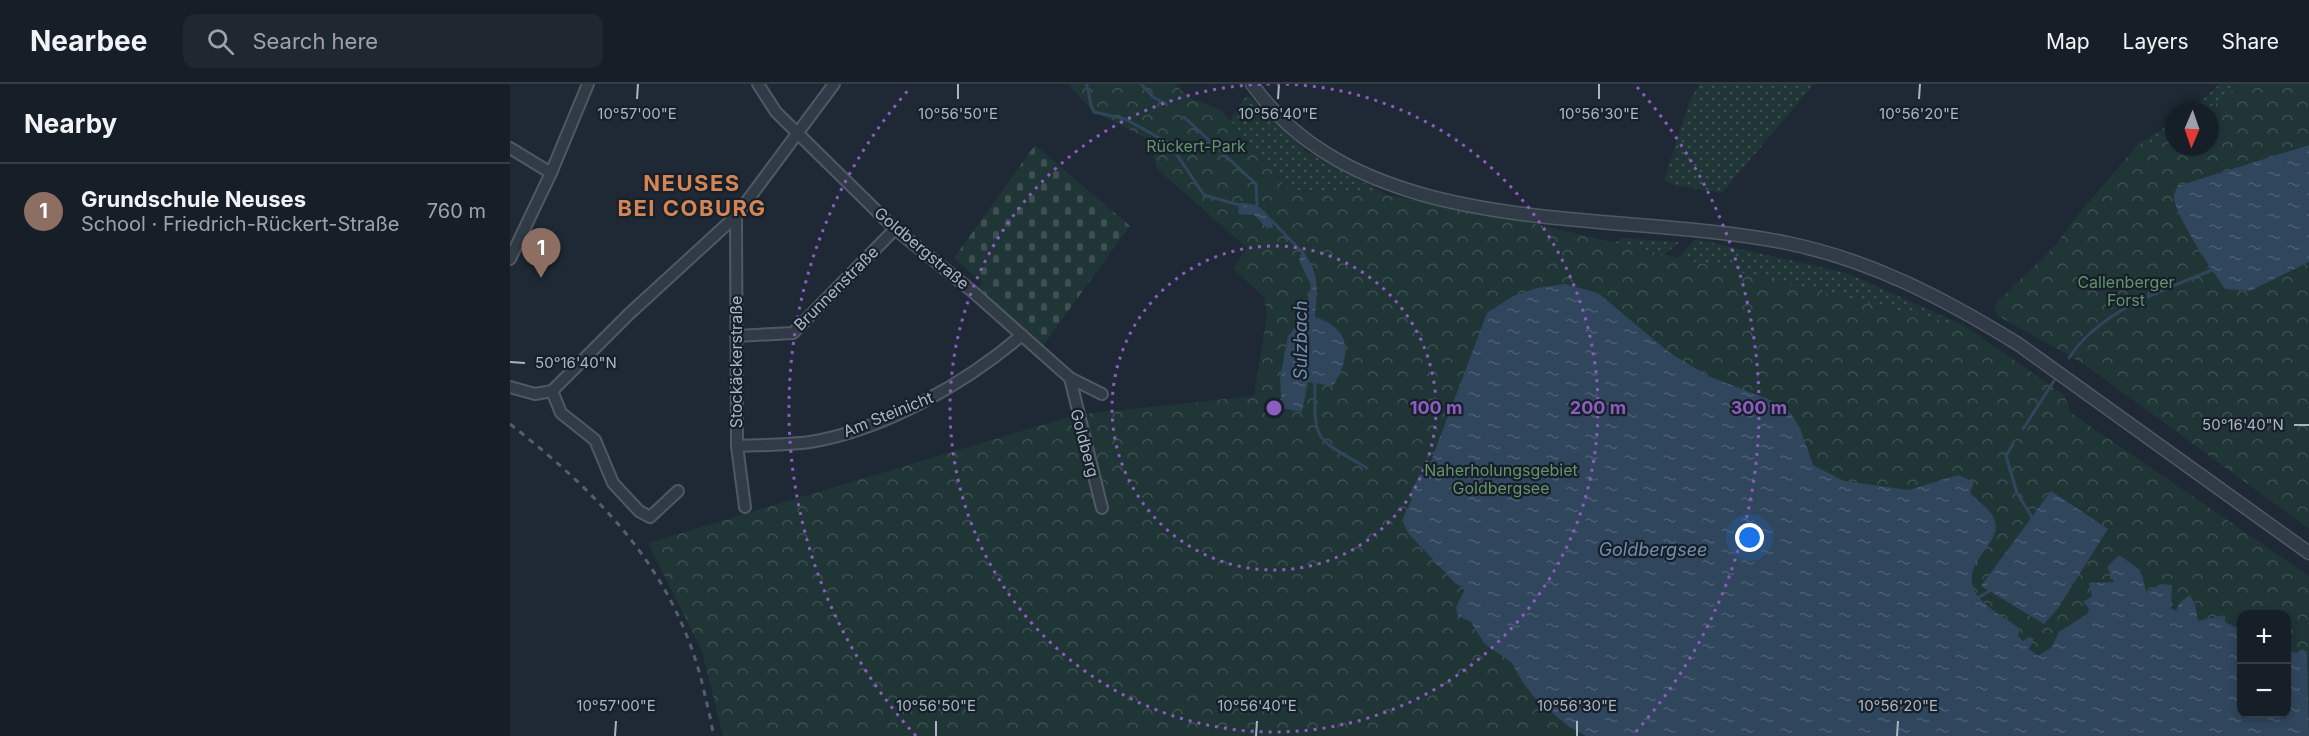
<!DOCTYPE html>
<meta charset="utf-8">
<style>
body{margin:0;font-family:Inter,sans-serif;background:#1f2730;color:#f1f3f6}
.controls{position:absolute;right:18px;bottom:18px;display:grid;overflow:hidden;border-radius:12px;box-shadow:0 3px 9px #0003}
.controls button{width:54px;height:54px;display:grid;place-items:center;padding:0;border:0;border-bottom:2px solid #353d45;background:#161f28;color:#f1f3f6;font:30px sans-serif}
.compass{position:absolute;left:1655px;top:18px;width:54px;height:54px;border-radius:50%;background:#161f28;box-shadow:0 3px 9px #0003;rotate:182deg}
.you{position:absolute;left:1240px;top:454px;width:21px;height:21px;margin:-15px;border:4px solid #fff;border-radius:50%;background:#1a73e8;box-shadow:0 0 0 9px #1a73e833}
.badge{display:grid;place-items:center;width:39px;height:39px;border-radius:50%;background:#2563eb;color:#fff;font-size:20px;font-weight:700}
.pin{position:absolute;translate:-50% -50px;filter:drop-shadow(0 2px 3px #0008)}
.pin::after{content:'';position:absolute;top:32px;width:21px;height:18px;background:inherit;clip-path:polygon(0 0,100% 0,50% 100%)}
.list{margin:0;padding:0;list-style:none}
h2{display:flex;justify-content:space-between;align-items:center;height:78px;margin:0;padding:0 24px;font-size:26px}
h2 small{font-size:20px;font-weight:400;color:#9ea2a8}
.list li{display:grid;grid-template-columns:39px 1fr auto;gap:18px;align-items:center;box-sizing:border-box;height:96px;padding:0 24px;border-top:2px solid #353d45}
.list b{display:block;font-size:22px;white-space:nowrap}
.list p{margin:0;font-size:20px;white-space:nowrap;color:#9ea2a8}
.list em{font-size:20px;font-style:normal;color:#9ea2a8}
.icon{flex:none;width:33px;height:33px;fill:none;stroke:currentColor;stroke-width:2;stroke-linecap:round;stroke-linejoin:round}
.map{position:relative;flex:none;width:1799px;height:652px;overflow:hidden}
header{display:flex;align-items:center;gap:36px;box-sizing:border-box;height:84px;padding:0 30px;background:#161f28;border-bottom:2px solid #353d45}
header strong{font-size:28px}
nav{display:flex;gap:33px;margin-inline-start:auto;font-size:21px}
.search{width:420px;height:54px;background:#1f2730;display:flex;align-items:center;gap:15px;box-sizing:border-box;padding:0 21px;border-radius:12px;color:#9ea2a8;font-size:22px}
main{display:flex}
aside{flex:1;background:#161f28}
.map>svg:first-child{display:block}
.grass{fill:url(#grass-dots)}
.forest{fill:url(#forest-crowns);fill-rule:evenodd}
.cemetery{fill:url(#cemetery-stones)}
.water{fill:url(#water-ripples)}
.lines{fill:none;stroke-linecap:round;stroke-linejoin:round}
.stream{stroke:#30465d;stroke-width:3}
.minor-casing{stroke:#4f5964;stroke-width:14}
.tertiary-casing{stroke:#4f5964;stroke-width:15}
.minor{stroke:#313b46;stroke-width:10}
.tertiary{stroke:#313b46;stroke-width:12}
.rail{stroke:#535f6d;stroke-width:3;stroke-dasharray:6 6;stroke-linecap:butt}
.ticks{fill:none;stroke:#abb6c3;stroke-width:2}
.ring{fill:none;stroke:#8c5cc0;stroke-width:3;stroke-dasharray:3 6}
.labels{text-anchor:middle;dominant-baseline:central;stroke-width:4.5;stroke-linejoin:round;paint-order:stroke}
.park-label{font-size:16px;fill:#63936b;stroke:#17202a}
.street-label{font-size:16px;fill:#abb6c3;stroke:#17202a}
.water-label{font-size:18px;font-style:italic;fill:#728ead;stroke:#17202a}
.district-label{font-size:22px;font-weight:bold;letter-spacing:1.5px;fill:#d58554;stroke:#17202a}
.ticks-label{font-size:15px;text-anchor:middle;fill:#abb6c3;stroke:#17202a;stroke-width:4.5;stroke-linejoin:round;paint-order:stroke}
.centre{fill:#8c5cc0;stroke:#17202a;stroke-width:3}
.ring-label{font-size:18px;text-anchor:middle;font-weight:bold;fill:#8c5cc0;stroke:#17202a;stroke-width:4.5;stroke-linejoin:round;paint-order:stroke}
</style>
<header>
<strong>Nearbee</strong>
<div class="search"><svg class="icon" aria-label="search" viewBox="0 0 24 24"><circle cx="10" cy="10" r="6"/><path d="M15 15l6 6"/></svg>Search here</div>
<nav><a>Map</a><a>Layers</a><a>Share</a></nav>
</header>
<main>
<aside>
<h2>Nearby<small></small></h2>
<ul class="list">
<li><span class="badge" style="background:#8d6e63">1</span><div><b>Grundschule Neuses</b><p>School · Friedrich-Rückert-Straße</p></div><em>760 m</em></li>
</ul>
</aside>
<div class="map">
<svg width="1799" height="652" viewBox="0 0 1799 652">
<defs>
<pattern id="grass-dots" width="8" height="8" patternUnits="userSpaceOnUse" patternTransform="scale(1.5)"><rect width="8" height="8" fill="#203536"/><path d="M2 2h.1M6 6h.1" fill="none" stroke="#3e5051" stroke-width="1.8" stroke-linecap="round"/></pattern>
<pattern id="forest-crowns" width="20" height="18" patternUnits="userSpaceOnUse" patternTransform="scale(1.5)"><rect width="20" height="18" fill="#203536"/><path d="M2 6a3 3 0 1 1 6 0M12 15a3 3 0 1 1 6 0" fill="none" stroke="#3e5051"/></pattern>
<pattern id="cemetery-stones" width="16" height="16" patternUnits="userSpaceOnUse" patternTransform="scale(1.5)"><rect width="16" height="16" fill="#203536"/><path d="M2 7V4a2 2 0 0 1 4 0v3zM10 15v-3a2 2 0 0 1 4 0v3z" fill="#3e5051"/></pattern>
<pattern id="water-ripples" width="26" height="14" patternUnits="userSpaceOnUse" patternTransform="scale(1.5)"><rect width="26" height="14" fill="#30465d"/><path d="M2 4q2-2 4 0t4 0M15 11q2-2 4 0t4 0" fill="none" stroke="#4b5e73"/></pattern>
</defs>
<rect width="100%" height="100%" fill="#1e2935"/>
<g class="grass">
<path d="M1190,0h114l-92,109 -48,-8 -10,-5 26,-80z"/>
<path d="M1710,0h21l-35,27h-17z"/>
<path d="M737,11l60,57 80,43 -16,-3 -83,-2 -58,-70z"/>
<path d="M1664,38v12l-16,9 -20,1z"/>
<path d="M1112,154l58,4 -22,17 -59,-9z"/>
<path d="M1185,155l152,34 118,53 -320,-29z"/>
</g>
<g class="forest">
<path d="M558,0h106l16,14 31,12 67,80 83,2 161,31 433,103 99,69 7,18 238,163v160h-1586l-21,-85 -54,-108 427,-128 179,-19 13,-82 -3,-17 -31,-28 14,-21 -90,-79 -7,-29 -56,-28zM1732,530h44v100h-44z"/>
<path d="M1731,0h68v61l-24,9 -108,54 28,52 20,29 25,2 59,-29v267l-225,-165 -86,-48 -4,-7 3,-7 58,-56 17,-24 66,-78 20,-1 16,-9v13h36v-36h-4z"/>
</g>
<path class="cemetery" d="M525,61l95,81 -88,121 -64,-58 4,-7 -28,-24z"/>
<g class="water">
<path d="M1799,61v117l-59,29 -25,-2c-11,-15 -54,-79 -51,-95 1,-3 3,-6 4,-8z"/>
<path d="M730,119c18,0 24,6 34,20l-6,6 -14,-14 -16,-1z"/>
<path d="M792,166c19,26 15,37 13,67 38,12 36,39 18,69l-25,-4 -6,30 -20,-4 -2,-29 8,-43 17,-21 6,-30 -12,-24z"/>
<path d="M1055,200l33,9 72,60 38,23 78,30 14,22 13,37 31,16 65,9 49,-15 16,7 -4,11c6,6 14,12 20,19 24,30 -36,48 -13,83 10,14 29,23 43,34l-2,7 5,5 6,-4 5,2 -5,10 9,7 13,-8 8,-16 28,-18 2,-5 -6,-7 9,-6 -3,-13 25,-1 -7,-15 12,-12 21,15 7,23 13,-9 12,1 -1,23 5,3 4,-9 10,-7 5,10 3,16 27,-6v7l12,6 4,-3 1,89h44l1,-70 5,8 5,1 5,-4 5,3 2,84h-723l-18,-10 -34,-29 -12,-16 -10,-18 -28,-20 -13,-21 -13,-6 -2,-9 9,-18 -10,-6 -47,-50 -6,-13 10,-21 -3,-3 11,-22 5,3 62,-164 26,-17 24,-8z"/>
<path d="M1541,407l57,38 -52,82 -12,13 -63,-38z"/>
</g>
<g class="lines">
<g class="stream">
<path d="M576,0c5,9 1,15 8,28l31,7 44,24 35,52 39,11"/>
<path d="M631,0l12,13 13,7"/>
<path d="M674,33l72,67 1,22"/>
<path d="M762,137l31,32"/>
<path d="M1559,274c31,-48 93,-67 143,-88"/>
<path d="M805,296c-1,62 -2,57 52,88"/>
<path d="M1513,345l31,-48"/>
<path d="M1503,360l-7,12 11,37 15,24 -1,4"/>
<path d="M1466,515l15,-9"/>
</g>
<defs>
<g id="minor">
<path d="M248,0l18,28 119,117 77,62 98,87 32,16"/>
<path d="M0,64l41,25"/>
<path d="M226,132l1,230 8,61"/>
<path d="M0,175l41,-86 37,-89"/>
<path d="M226,252l57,-3 102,-104"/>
<path d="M560,294l32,130"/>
<path d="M0,303l25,7 17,-3 77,-77 107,-98 98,-132"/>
<path d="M42,307l9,22 34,27 18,43 26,28 11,6 28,-26"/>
<path d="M227,362c24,-1 49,-1 73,-4 74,-12 156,-59 212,-107"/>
</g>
<path id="tertiary" d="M742,0c113,160 364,124 535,159 84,17 158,56 231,101l291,209"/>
</defs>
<use href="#minor" class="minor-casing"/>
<use href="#tertiary" class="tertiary-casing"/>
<use href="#minor" class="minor"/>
<use href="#tertiary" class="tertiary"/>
<path class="rail" d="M0,340c92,72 167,149 194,267 3,15 8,30 9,45"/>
</g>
<path class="ticks" d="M127,15l1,-15M448,15v-15M768,15l1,-15M1089,15v-15M1409,15l1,-15M0,278l15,1M1784,341h15M105,652l1,-15M426,652v-15M746,652l1,-15M1067,652v-15M1387,652l1,-15"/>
<g class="ring">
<circle cx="764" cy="324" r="162"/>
<path d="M767 0A324 324 0 1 1 761 0"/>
<path d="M406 652A485 485 0 0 1 401 3M1127 3A485 485 0 0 1 1122 652"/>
</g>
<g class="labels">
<g class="park-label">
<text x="686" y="62">Rückert-Park</text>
<text x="1616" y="198">Callenberger<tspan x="1616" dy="18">Forst</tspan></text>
<text x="991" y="386">Naherholungsgebiet<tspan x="991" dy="18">Goldbergsee</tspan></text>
</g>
<g class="street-label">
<text transform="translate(412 164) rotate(40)">Goldbergstraße</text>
<text transform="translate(326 204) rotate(-45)">Brunnenstraße</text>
<text transform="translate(226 278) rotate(-90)">Stockäckerstraße</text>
<text transform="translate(378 330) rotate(-22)">Am Steinicht</text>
<text transform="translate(575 359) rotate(75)">Goldberg</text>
</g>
<g class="water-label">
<text transform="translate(790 256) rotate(-90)">Sulzbach</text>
<text x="1143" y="465">Goldbergsee</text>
</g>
<g class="district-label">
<text x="182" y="99">NEUSES<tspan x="182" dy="25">BEI COBURG</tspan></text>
</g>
</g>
<g class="ticks-label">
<text x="127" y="35">10°57'00"E</text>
<text x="448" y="35">10°56'50"E</text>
<text x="768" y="35">10°56'40"E</text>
<text x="1089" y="35">10°56'30"E</text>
<text x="1409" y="35">10°56'20"E</text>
<text x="66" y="284">50°16'40"N</text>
<text x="1733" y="346">50°16'40"N</text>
<text x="106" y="627">10°57'00"E</text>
<text x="426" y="627">10°56'50"E</text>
<text x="747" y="627">10°56'40"E</text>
<text x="1067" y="627">10°56'30"E</text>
<text x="1388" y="627">10°56'20"E</text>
</g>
<circle cx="764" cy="324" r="9" class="centre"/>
<g class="ring-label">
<text x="926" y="330">100 m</text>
<text x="1088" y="330">200 m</text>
<text x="1249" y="330">300 m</text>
</g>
</svg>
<div class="controls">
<button>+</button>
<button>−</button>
</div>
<svg class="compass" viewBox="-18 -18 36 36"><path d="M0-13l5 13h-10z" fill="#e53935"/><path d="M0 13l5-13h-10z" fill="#9ea2a8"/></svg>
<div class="you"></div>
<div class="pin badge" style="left:31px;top:194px;background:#8d6e63">1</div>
</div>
</main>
